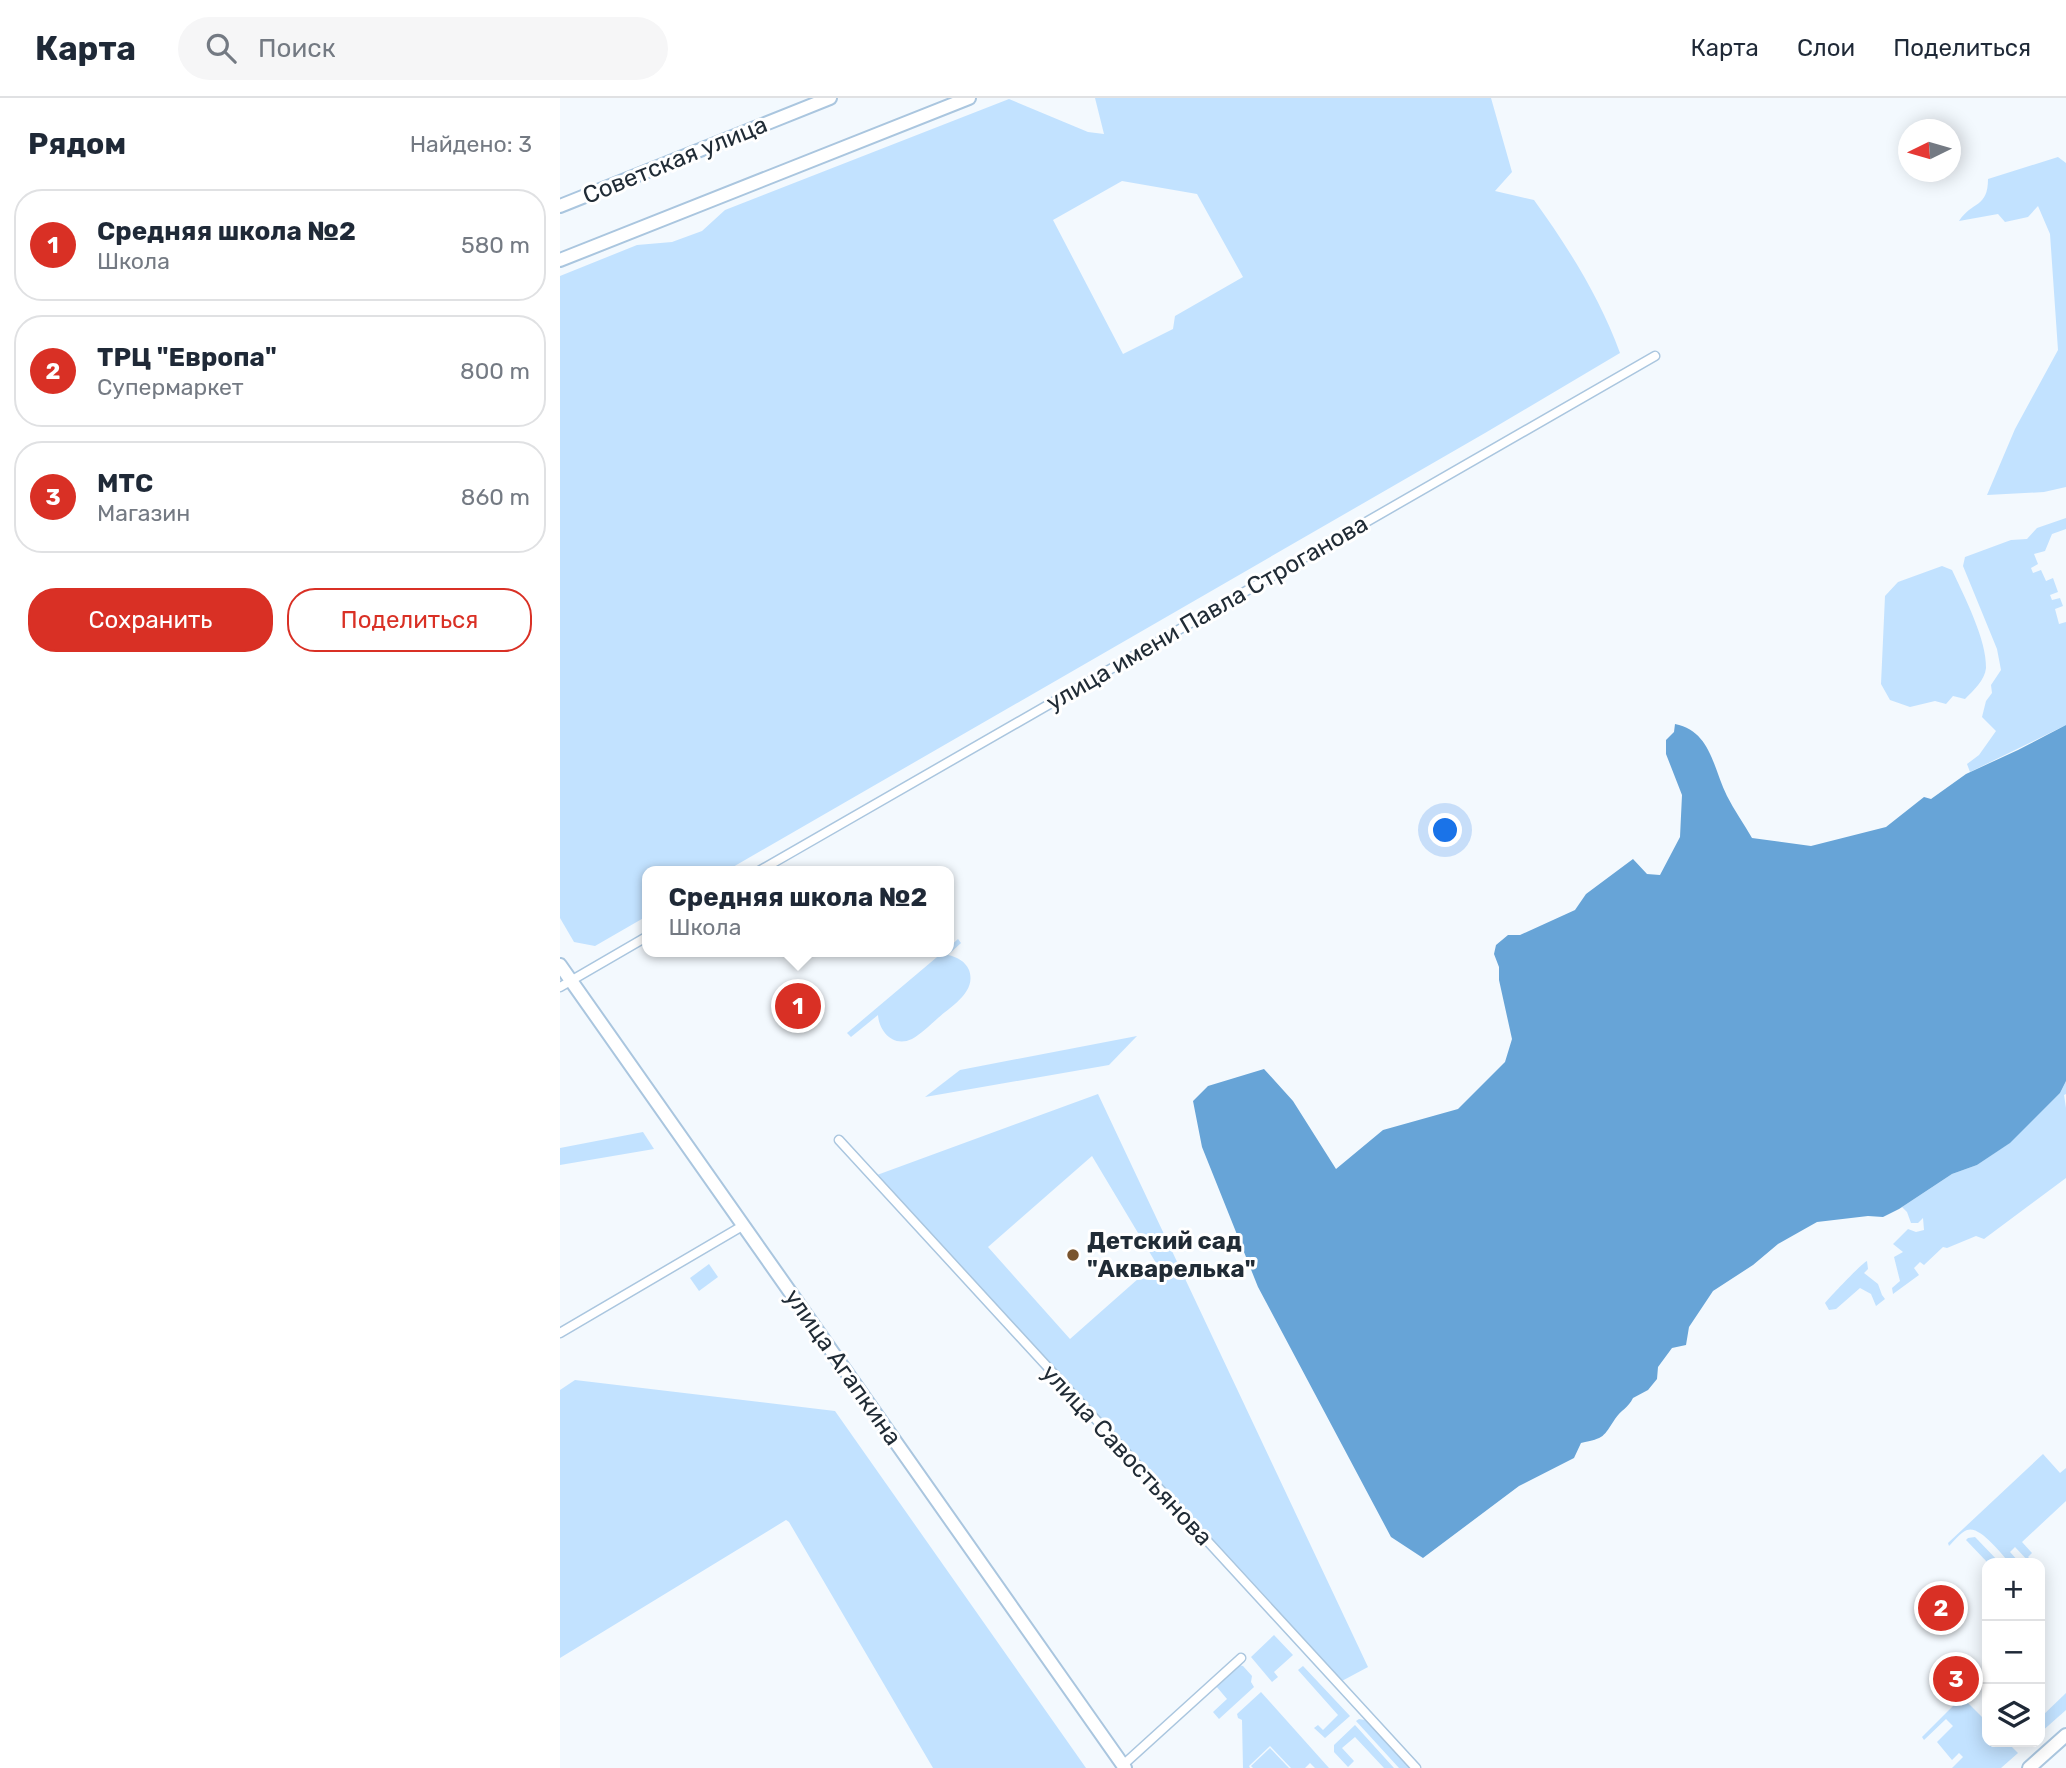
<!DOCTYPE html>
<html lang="ru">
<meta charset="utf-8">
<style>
body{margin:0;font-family:Rubik,sans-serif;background:#f6f6f7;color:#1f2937}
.controls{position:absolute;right:21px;bottom:21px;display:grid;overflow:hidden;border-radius:14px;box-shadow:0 4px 18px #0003}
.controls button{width:63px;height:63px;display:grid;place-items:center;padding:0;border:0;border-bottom:2px solid #e0e1e3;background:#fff;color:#1f2937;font:35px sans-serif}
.compass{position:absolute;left:1338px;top:21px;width:63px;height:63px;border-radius:50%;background:#fff;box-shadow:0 4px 18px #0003;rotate:265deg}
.you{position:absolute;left:886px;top:733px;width:24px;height:24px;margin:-18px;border:5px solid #fff;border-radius:50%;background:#1a73e8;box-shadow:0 0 0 10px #1a73e833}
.badge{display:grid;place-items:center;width:46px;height:46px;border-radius:50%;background:#d93025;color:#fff;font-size:23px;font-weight:700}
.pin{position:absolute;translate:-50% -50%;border:4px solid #fff;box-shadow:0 2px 7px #0006}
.popup{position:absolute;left:82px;top:768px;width:312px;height:91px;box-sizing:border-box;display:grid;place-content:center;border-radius:14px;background:#fff;filter:drop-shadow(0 2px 5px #0005);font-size:23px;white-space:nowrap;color:#747a83}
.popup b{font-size:26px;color:#1f2937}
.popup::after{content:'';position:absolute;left:50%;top:100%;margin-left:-14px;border:14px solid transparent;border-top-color:#fff}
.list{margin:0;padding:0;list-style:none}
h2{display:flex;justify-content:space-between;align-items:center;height:91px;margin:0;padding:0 28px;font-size:30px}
h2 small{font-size:23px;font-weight:400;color:#747a83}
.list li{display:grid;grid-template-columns:46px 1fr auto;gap:21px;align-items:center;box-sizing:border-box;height:112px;margin:0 14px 14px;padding:0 14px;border:2px solid #e0e1e3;border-radius:28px}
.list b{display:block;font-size:26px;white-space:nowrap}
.list p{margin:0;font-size:23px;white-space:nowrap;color:#747a83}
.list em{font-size:23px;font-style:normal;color:#747a83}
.actions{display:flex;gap:14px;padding:21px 28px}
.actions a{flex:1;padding:16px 0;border:2px solid #d93025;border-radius:28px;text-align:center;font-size:24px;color:#d93025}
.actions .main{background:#d93025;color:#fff}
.icon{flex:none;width:38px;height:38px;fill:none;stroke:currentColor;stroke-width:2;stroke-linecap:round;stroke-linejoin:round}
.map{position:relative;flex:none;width:1506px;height:1670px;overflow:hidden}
header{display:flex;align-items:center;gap:42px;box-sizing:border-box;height:98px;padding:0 35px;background:#fff;border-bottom:2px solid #e0e1e3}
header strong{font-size:33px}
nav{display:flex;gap:38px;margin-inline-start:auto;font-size:24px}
.search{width:490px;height:63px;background:#f6f6f7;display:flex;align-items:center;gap:18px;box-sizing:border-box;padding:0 24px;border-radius:38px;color:#747a83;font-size:26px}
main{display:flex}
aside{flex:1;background:#fff}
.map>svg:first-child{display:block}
.green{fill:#c2e2ff;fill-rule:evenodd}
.water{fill:#67a4d7}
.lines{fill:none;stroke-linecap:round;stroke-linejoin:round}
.street-casing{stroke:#aac6df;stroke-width:11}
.secondary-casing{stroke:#aac6df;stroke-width:16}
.street{stroke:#fff;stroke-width:8}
.secondary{stroke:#fff;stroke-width:12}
.poi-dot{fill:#79542e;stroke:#fff;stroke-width:2.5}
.labels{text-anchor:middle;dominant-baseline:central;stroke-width:6;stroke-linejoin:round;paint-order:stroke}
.street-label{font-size:24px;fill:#212c36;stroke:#fff}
.poi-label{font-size:24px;font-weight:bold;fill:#212c36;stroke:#fff;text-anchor:start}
</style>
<header>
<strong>Карта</strong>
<div class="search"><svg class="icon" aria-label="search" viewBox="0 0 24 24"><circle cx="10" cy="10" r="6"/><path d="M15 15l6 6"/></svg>Поиск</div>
<nav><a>Карта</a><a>Слои</a><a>Поделиться</a></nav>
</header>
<main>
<aside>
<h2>Рядом<small>Найдено: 3</small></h2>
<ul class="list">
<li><span class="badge">1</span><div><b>Средняя школа №2</b><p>Школа</p></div><em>580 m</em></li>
<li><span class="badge">2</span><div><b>ТРЦ &quot;Европа&quot;</b><p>Супермаркет</p></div><em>800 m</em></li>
<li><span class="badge">3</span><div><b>МТС</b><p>Магазин</p></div><em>860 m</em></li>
</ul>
<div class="actions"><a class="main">Сохранить</a><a>Поделиться</a></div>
</aside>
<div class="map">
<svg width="1506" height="1670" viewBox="0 0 1506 1670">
<rect width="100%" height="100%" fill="#f3f9fe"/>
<g class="green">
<path d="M535,0h396l21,74 -17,19 39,9c34,47 66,98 86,153l-135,80 -759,438h-78l-1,45 -52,30 -21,-4 -14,-24v-642l77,-31 35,-3 30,-11 23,-21 284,-111 79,33 16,2zM562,83l75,13 46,83 -68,39 -2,13 -50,25 -70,-134z"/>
<path d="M1498,59l8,6v324l-22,5 -57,3 28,-66 43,-79 -8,-116 -12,-28 -10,11 -23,5 -7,-8 -39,7c13,-20 29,-13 29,-42z"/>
<path d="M1506,420v11l-14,5 -7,17 -11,3 4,10 -7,4 2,5 8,-3 5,11 7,-3 5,14 -8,3 2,5 8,-2 3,8 -8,3 4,15 7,-2v103l-96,47 -3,-8 12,-9 17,-24 -14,-14 4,-16 6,-8 -1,-8 10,-15 -4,-21 -34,-83 2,-9 46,-17 16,-1 10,-11z"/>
<path d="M1382,468l10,4c12,26 35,70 34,98 -1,12 -13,23 -21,31l-12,-3 -7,8 -11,-3 -25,6 -20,-7 -9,-16 4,-88 13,-14z"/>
<path d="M398,841l3,4 -13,12c9,2 17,6 21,15 8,22 -18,36 -31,48 -8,7 -17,16 -26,21 -19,9 -33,-8 -34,-24l-27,22 -4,-4 96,-81h5l1,-5z"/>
<path d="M577,938l-28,29 -184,32 35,-27z"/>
<path d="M1506,983v13l-2,1 2,13v70l-82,61 -8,-3 -29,12 -4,-1 -19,18 -4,-3 -6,6 5,7 -26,19 -1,-6 8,-7 -6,-24 9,-5 -10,-8 15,-15 8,3 8,-2 -1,-12 -5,5h-7l-4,-11 -5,-5 50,-33 25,-9 31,-21 52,-51z"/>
<path d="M538,996l270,573 -28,15 -463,-507zM532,1058l64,107 -86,76 -82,-92z"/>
<path d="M83,1034l11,17 -94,16v-17z"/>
<path d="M1307,1163l1,8 -4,4 14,11 4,11 3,4 -9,7 -5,-12 -11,-6 -24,21 -7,1 -4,-7c6,-7 36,-39 42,-42z"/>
<path d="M149,1166l9,13 -19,14 -9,-13z"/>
<path d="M15,1282l260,31 251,357h-153l-144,-246 -3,-2 -226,138v-268z"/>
<path d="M1483,1356l17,19 6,-5v33l-44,41 10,11 -4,4 6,6h-4l-15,-16 -5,5 10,11h-10c-9,-9 -30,-38 -43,-33 -7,3 -13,11 -18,16l-1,-3z"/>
<path d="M1415,1439l25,26h-12l-22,-23 2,-2z"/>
<path d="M714,1537l19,20 -19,17 4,5 -6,5 -21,-25z"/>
<path d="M679,1567l4,1 9,10 -1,6 3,5 -35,32 -6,-7 14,-13 -11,-13z"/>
<path d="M743,1568l47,50 -25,22 -11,-10 4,-3 5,5 15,-15 -40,-45z"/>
<path d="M701,1594l68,76h-14l-5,-5 -5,5h-14l-21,-22 -21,20 1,2h-7l-1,-48 -4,-2 -1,-4z"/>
<path d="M1506,1595v17l-26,23v-15z"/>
<path d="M1402,1599l25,25v20h20l11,11 -17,15h-49l11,-11 -4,-4 -7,7 -15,-18 16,-16 -7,-7 -22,21 -2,-3z"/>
<path d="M799,1621l6,1 45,48h-11l-43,-47z"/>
<path d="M795,1627l39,43h-10l-29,-31 -13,11 12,13 -6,6 -14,-15v-7z"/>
<path d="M710,1650l19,20h-36l-2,-2z"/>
</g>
<path class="water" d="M1115,626c36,7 38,44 52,72 7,14 17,28 25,42l59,8 75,-19 38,-30 7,2 35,-25 52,-24 48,-25v356l-6,12 -50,50 -33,22 -25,9 -53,35 -16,8 -15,-1 -51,6 -39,22 -25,21 -40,26 -24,36 -3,18 -14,3 -14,19 -1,12 -9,11 -15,8c-5,10 -12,12 -18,21 -12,18 -10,19 -34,24l-7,15 -55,28 -96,72 -32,-21 -133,-250 -56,-140 -9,-46 15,-15 56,-17 29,32 43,68 47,-39 75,-21 47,-47 7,-23 -13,-59v-13l-5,-13 2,-9 12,-10h12l55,-25 11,-16 47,-35 14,15 13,1 20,-38 2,-42 -16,-41v-14l8,-8z"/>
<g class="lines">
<defs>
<g id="street">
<path d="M199,773l896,-515"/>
<path d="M0,889l88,-51"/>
<path d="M279,1042l577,628"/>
<path d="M0,1235l184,-108"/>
<path d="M563,1667l118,-107"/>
</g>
<g id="secondary">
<path d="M0,108l270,-108"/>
<path d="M0,162l409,-162"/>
<path d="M0,867l565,803"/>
<path d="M1469,1670l37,-33"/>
</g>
</defs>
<use href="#street" class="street-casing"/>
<use href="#secondary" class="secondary-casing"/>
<use href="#street" class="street"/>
<use href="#secondary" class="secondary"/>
</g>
<circle class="poi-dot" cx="513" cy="1157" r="7"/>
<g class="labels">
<g class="street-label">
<text transform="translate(115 62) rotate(-22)">Советская улица</text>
<text transform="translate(647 515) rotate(-30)">улица имени Павла Строганова</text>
<text transform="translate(283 1269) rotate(55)">улица Агапкина</text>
<text transform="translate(567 1357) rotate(47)">улица Савостьянова</text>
</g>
<g class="poi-label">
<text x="527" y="1143">Детский сад<tspan x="527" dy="28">"Акварелька"</tspan></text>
</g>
</g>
</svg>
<div class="controls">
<button>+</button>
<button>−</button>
<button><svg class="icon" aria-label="layers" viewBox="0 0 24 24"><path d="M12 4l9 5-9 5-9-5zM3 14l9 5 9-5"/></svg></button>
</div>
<svg class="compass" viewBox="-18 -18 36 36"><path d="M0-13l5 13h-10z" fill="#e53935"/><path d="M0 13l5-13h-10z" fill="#747a83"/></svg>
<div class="you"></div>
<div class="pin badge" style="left:238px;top:908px">1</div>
<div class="popup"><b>Средняя школа №2</b>Школа</div>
<div class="pin badge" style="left:1381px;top:1510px">2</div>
<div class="pin badge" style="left:1396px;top:1581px">3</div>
</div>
</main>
